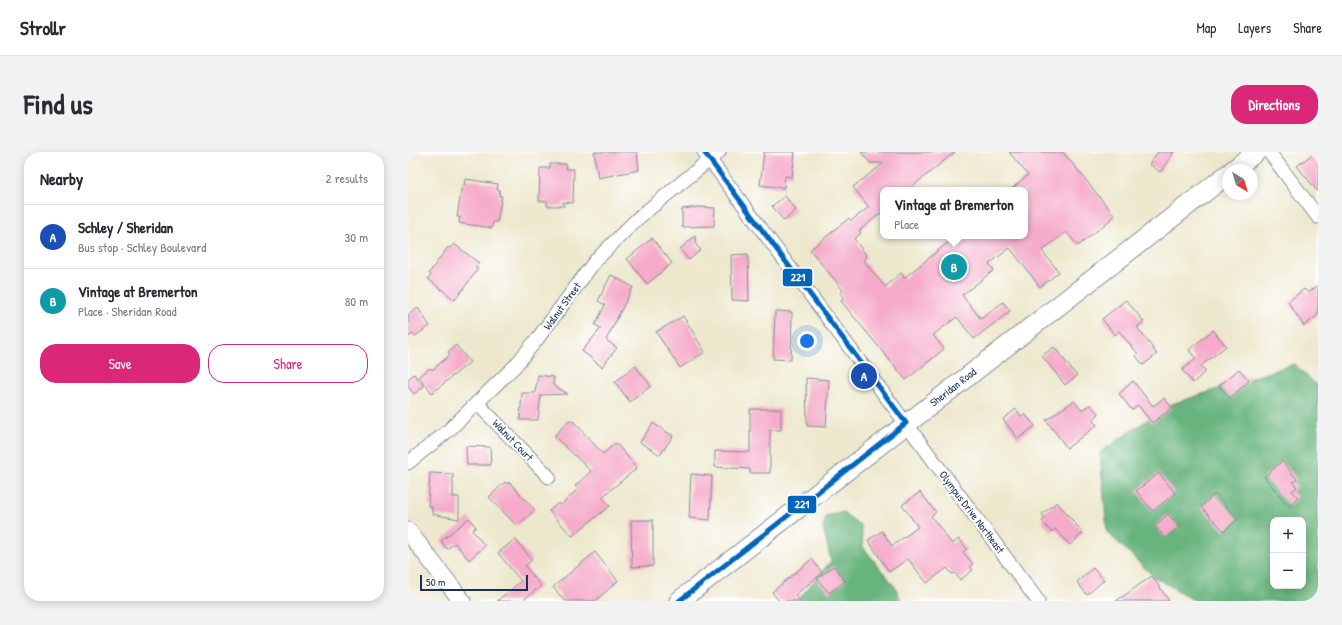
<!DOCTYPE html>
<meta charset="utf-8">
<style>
body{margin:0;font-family:"Patrick Hand",sans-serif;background:#f2f2f3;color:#2b2b33}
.controls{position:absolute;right:12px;bottom:12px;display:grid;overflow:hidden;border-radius:8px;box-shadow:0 2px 10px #0003}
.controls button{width:36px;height:36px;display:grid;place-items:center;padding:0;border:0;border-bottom:1px solid #e1e1e2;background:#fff;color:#2b2b33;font:20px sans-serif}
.compass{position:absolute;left:814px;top:12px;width:36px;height:36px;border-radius:50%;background:#fff;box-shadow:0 2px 10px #0003;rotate:142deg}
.scale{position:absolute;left:12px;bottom:10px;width:108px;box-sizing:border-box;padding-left:4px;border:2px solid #1b2f5e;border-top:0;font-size:11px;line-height:14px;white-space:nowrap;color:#1b2f5e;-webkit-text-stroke:3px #fff;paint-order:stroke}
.you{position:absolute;left:399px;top:189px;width:14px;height:14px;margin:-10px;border:3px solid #fff;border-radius:50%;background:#1a73e8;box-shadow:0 0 0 6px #1a73e833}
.badge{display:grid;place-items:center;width:26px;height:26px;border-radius:50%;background:#db2777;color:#fff;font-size:13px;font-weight:700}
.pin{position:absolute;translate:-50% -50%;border:2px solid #fff;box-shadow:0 1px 4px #0006}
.popup{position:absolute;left:472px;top:35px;width:148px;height:52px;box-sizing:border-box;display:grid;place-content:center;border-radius:8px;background:#fff;filter:drop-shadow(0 1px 3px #0005);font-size:13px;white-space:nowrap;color:#7c7c81}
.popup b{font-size:15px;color:#2b2b33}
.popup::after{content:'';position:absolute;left:50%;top:100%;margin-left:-8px;border:8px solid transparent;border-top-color:#fff}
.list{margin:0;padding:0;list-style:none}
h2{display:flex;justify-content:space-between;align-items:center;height:52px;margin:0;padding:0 16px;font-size:17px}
h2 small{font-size:13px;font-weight:400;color:#7c7c81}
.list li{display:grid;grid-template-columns:26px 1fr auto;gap:12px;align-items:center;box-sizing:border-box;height:64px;padding:0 16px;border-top:1px solid #e1e1e2}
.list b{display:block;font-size:15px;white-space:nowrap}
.list p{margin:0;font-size:13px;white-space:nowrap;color:#7c7c81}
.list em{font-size:13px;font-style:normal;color:#7c7c81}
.actions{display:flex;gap:8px;padding:12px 16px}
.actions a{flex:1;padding:9px 0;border:1px solid #db2777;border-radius:16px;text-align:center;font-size:14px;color:#db2777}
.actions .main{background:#db2777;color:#fff}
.map{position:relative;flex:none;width:910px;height:449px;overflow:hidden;border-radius:16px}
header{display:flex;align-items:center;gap:24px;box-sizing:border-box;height:56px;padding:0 20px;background:#fff;border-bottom:1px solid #e1e1e2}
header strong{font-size:19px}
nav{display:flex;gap:22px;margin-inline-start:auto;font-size:14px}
.intro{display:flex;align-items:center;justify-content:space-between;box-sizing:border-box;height:96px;padding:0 24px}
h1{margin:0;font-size:28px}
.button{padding:10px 18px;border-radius:16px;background:#db2777;color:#fff;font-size:14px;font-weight:700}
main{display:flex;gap:24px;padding:0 24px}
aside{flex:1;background:#fff;border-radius:16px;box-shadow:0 2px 10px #0003}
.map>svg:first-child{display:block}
.forest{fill:#67b47d;stroke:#41726e;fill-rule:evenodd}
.building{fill:#f5abc9}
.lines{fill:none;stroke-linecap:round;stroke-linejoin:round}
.minor-casing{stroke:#848c96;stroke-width:15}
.tertiary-casing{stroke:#848c96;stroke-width:19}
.secondary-casing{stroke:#848c96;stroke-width:21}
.minor{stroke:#fff;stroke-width:13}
.tertiary{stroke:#fff;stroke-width:17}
.secondary{stroke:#fff;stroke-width:19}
.bus-1-casing{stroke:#fff;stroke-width:8}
.bus-1{stroke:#0065bd;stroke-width:5}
.labels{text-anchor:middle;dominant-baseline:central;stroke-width:4;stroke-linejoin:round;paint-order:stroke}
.street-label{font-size:11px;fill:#1b2f5e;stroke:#fff}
.line-badge{stroke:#fff;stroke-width:1.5}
.badge-label{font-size:11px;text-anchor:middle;font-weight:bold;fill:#fff}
</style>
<header>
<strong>Strollr</strong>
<nav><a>Map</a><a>Layers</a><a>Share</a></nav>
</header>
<div class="intro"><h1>Find us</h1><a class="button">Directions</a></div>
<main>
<aside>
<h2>Nearby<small>2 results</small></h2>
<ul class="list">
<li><span class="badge" style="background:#1a4fb4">A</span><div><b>Schley / Sheridan</b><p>Bus stop · Schley Boulevard</p></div><em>30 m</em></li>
<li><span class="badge" style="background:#0f9aa8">B</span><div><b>Vintage at Bremerton</b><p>Place · Sheridan Road</p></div><em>80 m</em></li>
</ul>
<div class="actions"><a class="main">Save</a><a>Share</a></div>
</aside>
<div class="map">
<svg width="910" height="449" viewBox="0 0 910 449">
<rect width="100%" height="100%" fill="#fff"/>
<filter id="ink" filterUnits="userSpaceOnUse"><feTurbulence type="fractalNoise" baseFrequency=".025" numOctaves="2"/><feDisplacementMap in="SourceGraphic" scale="8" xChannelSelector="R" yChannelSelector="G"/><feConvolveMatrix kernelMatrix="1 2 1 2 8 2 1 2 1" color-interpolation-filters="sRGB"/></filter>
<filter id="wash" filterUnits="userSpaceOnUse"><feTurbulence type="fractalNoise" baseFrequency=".012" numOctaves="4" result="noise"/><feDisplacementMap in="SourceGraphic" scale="16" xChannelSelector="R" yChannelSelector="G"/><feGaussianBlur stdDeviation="0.9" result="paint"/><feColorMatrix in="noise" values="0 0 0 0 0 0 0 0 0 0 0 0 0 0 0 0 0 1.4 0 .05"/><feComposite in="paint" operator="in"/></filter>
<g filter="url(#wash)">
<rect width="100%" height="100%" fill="#ede8cd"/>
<g class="forest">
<path d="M886,212l24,22v211l-6,4h-117l-42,-25 -46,-44 -7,-80 69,-47zM865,368h30v66h-30z"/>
<path d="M435,360l18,14 2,21 33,41 5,13h-104l34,-40 -8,-33 3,-12z"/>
</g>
<g id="blocks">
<g class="building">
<path d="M186,0h43l2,18 -41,8z"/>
<path d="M356,0h31l-3,25 -7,-1 -1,12 -24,-3z"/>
<path d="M453,0h94l-47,38h-25v21l-24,20 2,2 -7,6 13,17 -4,4 22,27 16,-14 3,5 46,-37 -4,-5h79v-46h-15l18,-15 -19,-23h54l52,64 -37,30 -12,-14 -24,19 17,21 -19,15 -30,-39 -21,16 5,6 -32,25 19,24 22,-17 7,9 -36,28 -17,-22 -24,18 11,14 -38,31 -65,-79 3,-2 -4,-6 3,-3 -33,-40 39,-32 2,3 18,-14 -16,-20 31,-24h-14z"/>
<path d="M750,0h16l-14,20 -11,-8z"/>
<path d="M907,0h3v40l-21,-26z"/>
<path d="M142,12h16v5h8l-1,34 -10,-1 1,4h-17v-5h-8l1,-33h10z"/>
<path d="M57,27l33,5 -1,6h3l-1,6h3l-5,26h-4l-1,6 -33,-5 1,-6h-3l5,-32 2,1z"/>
<path d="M377,44l11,14 -12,11 -12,-15z"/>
<path d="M290,55l17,1 -1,18 -32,1v-18z"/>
<path d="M287,84l1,9 5,5 -12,10 -9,-11z"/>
<path d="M244,86l20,25 -25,21 -20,-25z"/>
<path d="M46,92l25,19 -4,4 3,2 -23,31 -27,-21 3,-4 -2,-2 19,-26 2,1z"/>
<path d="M340,102l1,47 -17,-1 -1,-45z"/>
<path d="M203,123l22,12 -27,53 11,8 -15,19 -20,-16 19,-23 -6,-3 10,-20 -7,-4z"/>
<path d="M910,133v30l-14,11 -16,-24 16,-13 4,4z"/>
<path d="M718,148l18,22 -7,5 20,27 -14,11 -7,-9 2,-2 -19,-23 -4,4 -13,-16z"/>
<path d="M10,156l12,18 -15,10 -2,-2 -5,3v-22z"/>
<path d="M367,159l17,1 -1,48 -18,-1z"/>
<path d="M275,164l22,36 -25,16 -24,-36z"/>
<path d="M805,178l13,16 -25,20 5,5 -13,12 -11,-13 14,-11 -7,-9z"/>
<path d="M48,193l14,17 -38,31 -13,-16 11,-9 2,2 18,-15 -2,-3z"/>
<path d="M646,195l23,29 -12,9 -23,-29z"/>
<path d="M227,214l16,20 -21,16 -15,-20z"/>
<path d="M831,217l10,12 -19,17 -11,-12z"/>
<path d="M6,222l10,12 -10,8 -6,-7v-8z"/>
<path d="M130,223l16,2 -1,8 15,9 -27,1 -3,25h-18l2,-27h13z"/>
<path d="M398,226l23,2 -3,47 -19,-1z"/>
<path d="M725,229l20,25 11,-8 8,10 -20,15 -14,-18 -6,5 -13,-16z"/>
<path d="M666,249l7,9 9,-5 9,9 -7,6 5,5 -30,23 -21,-28z"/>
<path d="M342,257h31v21h-11v43h-20v-4l-35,-2v-16l35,1z"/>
<path d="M608,257l6,8 3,-3 10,12 -17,13 -15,-20z"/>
<path d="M161,268l5,2 29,32 13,-11 21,25 -35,29 8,9 -38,30 -23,-25 9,-8 2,3 18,-17 -3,-3 16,-15 -37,-35z"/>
<path d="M245,271l20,13 -13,19 -20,-13z"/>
<path d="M58,294l24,1 1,18h-24z"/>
<path d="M874,309l15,18 -4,3 4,5 -5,4 6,6 -9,9 -25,-29z"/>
<path d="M22,321l23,1v23h6v22l-27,-5v-8h-4z"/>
<path d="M751,321l16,20 -22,18 -17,-20z"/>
<path d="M283,322l21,2 -2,44 -21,-2z"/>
<path d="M97,330l3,2 1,-2 26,28 -18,16 -28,-29z"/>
<path d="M512,340l16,20 -5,4 21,28 7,-5 8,10 -4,3 10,12 -3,2 3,4 -13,10 -5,-7 -3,1 -5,-6 -20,15 -19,-24 -19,13 -21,-32 14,-9 10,15 26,-19 -16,-22z"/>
<path d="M807,342l23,25 -14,12 -23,-24z"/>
<path d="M649,350l26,31 -13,12 -15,-16 -4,3 -9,-11 3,-3 -3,-4z"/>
<path d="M760,362l11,13 -14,11 -10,-12z"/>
<path d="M61,366l7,9 -4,3 13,16 -16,14 -14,-17 -8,6 -6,-8z"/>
<path d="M223,368h22v46l-21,1z"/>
<path d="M107,387l17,21 -7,6 16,20 -19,15h-25l24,-20 -23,-28z"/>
<path d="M187,400l23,29 -23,20h-30l-12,-14z"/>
<path d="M404,407l10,14 -27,22 5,6h-21l-7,-9z"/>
<path d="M426,414l11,15 -16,12 -12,-14z"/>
<path d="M685,416l11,12 -17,15 -10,-13z"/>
<path d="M744,424l17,25h-53z"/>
</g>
</g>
</g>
<g filter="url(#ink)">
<use href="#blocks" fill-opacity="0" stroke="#848c96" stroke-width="1"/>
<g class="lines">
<defs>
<g id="minor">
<path d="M296,0l334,449"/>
<path d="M861,0l49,65"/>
<path d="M69,251l72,74"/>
<path d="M0,311l40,-32 67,-65 23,-28 57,-77 42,-42 82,-67"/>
</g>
<path id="tertiary" d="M0,379l54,70"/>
<g id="secondary">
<path d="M825,18l23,-18"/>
<path d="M271,449l549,-427"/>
</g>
</defs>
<use href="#minor" class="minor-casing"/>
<use href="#tertiary" class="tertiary-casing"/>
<use href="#secondary" class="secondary-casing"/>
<use href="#minor" class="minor"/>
<use href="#tertiary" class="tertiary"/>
<use href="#secondary" class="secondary"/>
<defs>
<path id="bus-1" d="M271,449l227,-178 -202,-271"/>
</defs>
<use href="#bus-1" class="bus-1-casing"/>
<use href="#bus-1" class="bus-1"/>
</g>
</g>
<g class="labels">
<g class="street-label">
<text transform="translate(154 154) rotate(-54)">Walnut Street</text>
<text transform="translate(545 235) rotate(-38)">Sheridan Road</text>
<text transform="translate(105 288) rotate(46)">Walnut Court</text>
<text transform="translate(564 360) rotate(53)">Olympus Drive Northeast</text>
</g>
</g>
<g class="line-badge">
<rect x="374" y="116" width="31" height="19" rx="4" fill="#0065bd"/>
<rect x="379" y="343" width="30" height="19" rx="4" fill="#0065bd"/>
</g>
<g class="badge-label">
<text x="390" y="129">221</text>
<text x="394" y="356">221</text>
</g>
</svg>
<div class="controls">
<button>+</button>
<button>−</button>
</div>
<svg class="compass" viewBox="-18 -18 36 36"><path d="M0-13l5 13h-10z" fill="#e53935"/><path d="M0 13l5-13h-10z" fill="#7c7c81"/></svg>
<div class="scale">50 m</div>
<div class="you"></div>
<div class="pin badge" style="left:456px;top:224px;background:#1a4fb4">A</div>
<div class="pin badge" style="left:546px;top:115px;background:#0f9aa8">B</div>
<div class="popup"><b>Vintage at Bremerton</b>Place</div>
</div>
</main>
